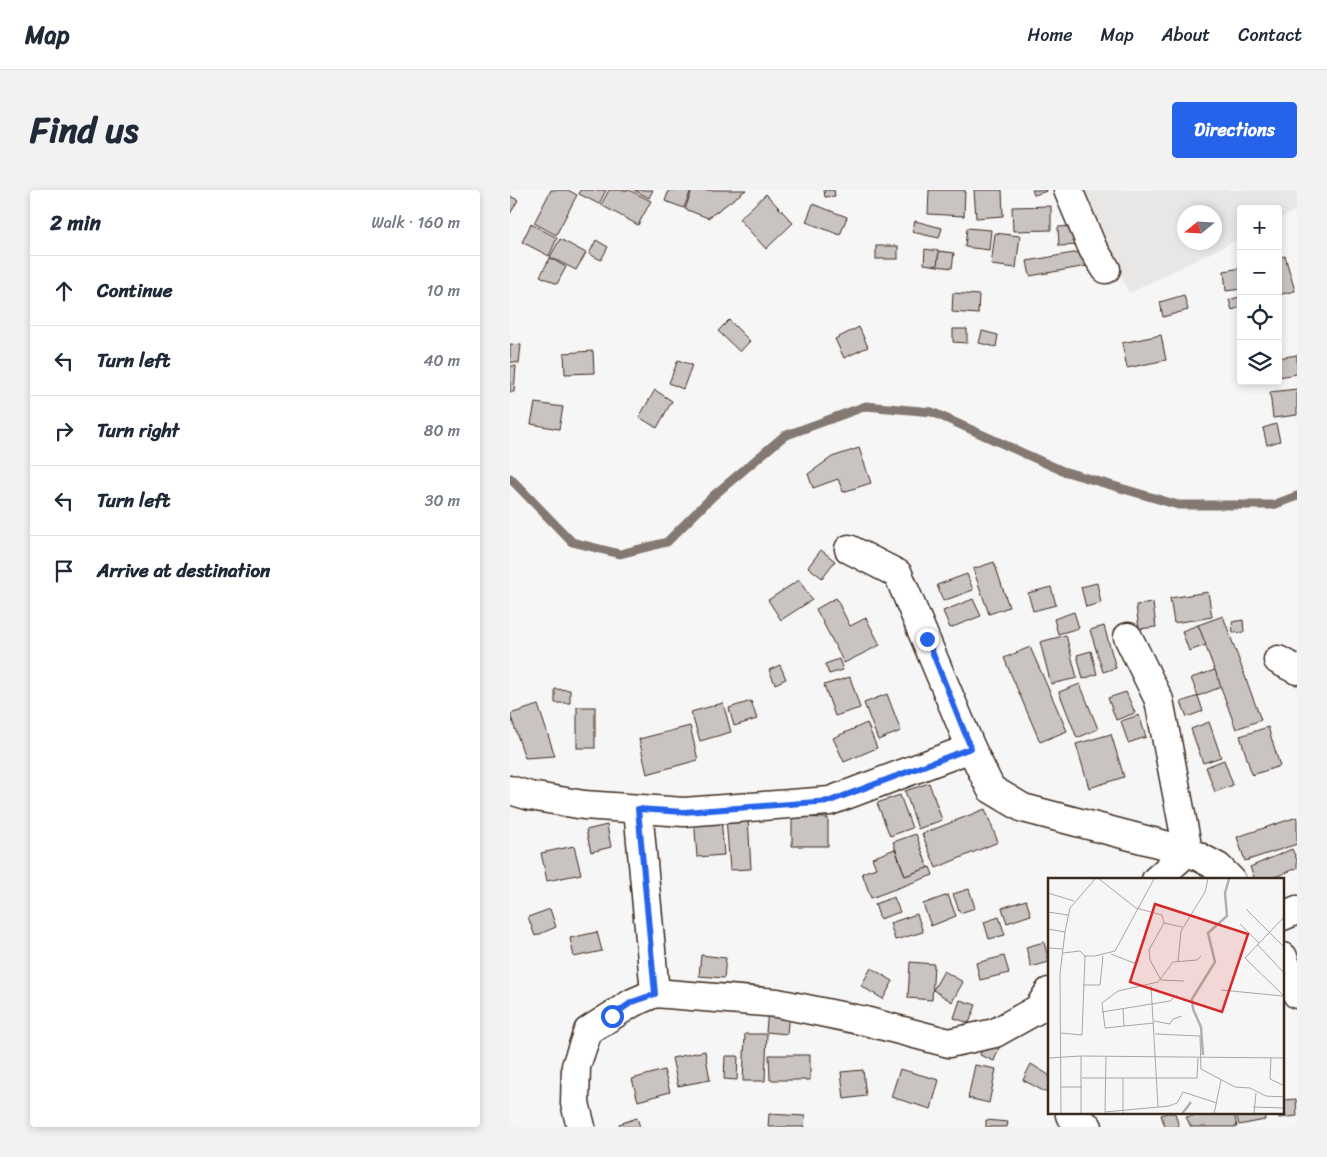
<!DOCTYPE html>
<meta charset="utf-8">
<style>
body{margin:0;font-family:Sriracha,sans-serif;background:#f2f2f3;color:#1f2937}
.controls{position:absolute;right:15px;top:15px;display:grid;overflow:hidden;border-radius:5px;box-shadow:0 2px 8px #0003}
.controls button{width:45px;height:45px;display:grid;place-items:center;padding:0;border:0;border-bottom:1px solid #e0e1e3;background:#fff;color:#1f2937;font:25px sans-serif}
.compass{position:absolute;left:667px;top:15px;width:45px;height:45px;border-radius:50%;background:#fff;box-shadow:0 2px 8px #0003;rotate:252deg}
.stop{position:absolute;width:15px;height:15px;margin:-11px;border:4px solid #2563eb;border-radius:50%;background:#fff}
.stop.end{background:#2563eb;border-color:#fff;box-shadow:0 1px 5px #0008}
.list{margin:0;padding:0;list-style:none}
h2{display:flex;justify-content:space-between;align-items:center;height:65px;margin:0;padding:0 20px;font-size:21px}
h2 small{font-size:16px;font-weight:400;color:#747a83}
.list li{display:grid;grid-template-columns:32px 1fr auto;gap:15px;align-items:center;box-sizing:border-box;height:70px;padding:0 20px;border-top:1px solid #e0e1e3}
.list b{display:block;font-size:19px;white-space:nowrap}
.list em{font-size:16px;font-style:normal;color:#747a83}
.icon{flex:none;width:28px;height:28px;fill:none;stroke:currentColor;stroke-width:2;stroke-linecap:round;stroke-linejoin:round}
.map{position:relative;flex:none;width:787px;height:937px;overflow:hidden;border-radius:5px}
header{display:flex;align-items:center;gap:30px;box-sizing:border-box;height:70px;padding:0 25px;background:#fff;border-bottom:1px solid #e0e1e3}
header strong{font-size:24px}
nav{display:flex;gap:28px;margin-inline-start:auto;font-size:18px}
.intro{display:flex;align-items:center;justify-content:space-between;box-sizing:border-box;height:120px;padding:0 30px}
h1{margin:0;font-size:35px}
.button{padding:12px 22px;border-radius:5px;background:#2563eb;color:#fff;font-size:18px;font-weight:700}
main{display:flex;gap:30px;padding:0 30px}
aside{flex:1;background:#fff;border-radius:5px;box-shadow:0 2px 8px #0003}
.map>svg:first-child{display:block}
.built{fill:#e9e7e6;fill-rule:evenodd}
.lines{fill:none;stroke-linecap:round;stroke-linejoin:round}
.stream{stroke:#847972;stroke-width:9}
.building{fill:#c9c3c1;stroke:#3b2a1e}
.minor-casing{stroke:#3b2a1e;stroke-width:31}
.minor{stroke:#fff;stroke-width:28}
.route{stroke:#2563eb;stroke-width:6}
.inset-river{fill:none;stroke:#b4aeaa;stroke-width:2.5}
.inset-road{fill:none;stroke:#aca4a0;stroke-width:1}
.view{fill:#d62828;fill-opacity:0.15;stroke:#d62828;stroke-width:2.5}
.inset-edge{fill:none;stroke:#3b2a1e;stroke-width:2.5}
</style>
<header>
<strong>Map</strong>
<nav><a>Home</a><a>Map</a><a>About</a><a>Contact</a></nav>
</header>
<div class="intro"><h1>Find us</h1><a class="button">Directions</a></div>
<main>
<aside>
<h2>2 min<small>Walk · 160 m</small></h2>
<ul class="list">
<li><svg class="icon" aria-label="ahead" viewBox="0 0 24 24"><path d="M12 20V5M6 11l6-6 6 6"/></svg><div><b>Continue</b></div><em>10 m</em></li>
<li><svg class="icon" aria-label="left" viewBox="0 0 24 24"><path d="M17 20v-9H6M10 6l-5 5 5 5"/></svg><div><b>Turn left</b></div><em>40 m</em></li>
<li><svg class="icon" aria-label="right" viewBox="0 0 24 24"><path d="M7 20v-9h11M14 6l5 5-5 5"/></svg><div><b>Turn right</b></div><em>80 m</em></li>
<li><svg class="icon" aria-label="left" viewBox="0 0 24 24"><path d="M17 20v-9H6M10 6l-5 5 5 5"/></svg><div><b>Turn left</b></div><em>30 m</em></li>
<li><svg class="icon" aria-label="arrive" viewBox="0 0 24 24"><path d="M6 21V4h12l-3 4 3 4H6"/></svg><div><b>Arrive at destination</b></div></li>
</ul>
</aside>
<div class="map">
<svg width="787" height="937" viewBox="0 0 787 937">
<rect width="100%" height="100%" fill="#f7f6f6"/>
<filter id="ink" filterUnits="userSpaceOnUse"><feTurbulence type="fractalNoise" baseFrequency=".02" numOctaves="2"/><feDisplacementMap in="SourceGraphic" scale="10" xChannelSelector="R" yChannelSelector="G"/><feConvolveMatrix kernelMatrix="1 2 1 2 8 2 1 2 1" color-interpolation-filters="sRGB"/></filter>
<g filter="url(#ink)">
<path class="built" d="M571,0h216v20l-19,9v-10h-37v29l-112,55zM674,22h30v30h-30z"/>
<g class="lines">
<path class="stream" d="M0,288l62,64 48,12 47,-12 46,-46 71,-60 82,-30 66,6 131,59 115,34h95l24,-9"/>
</g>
<g class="building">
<path d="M41,0h17l9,5 -21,40 -22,-12z"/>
<path d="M70,0h26l-7,14 -20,-10z"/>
<path d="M99,0h20l22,11 -13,24 -37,-20z"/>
<path d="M124,0h19l-4,8z"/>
<path d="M159,0h22l-7,18 -19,-7z"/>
<path d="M182,0h54l-38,28 -23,-9z"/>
<path d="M314,0h10l1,6 -10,1z"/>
<path d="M419,0h36l-1,26 -36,-2z"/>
<path d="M464,0h28l1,26 -27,2z"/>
<path d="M522,0h15v1l-13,4z"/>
<path d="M256,4l27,29 -27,26 -27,-30z"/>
<path d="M0,6l8,4 -8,14z"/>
<path d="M303,14l34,13 -7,18 -34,-13z"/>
<path d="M541,16v24l-38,1 -1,-24z"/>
<path d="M405,31l27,7 -3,10 -27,-6z"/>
<path d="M21,34l26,14 -8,18 -27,-14z"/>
<path d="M567,36l1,19 -19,1 -1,-19z"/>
<path d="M457,38l24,2 -2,20 -24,-3z"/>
<path d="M485,43l25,3 -4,32 -25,-3z"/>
<path d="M50,49l26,14 -10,17 -26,-13z"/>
<path d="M86,50l12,7 -7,13 -12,-6z"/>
<rect x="366" y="56" width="22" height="13"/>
<path d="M415,59l14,2 -2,15 -13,-2z"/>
<path d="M429,61l15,2 -2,15 -15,-2z"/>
<path d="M575,61l2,15 -57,10 -3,-15z"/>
<path d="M775,66l10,35 -17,4v-37z"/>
<path d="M40,68l16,9 -9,17 -17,-8z"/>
<path d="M731,78v21l-15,2 -2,-20z"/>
<path d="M443,103l26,2 -1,19 -26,-2z"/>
<path d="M674,105l4,15 -25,7 -3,-15z"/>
<path d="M729,107l2,10 -9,3 -3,-10z"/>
<path d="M219,130l21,21 -10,11 -22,-21z"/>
<path d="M349,137l9,20 -24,11 -9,-19z"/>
<path d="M443,139h14v14l-14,-1z"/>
<path d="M472,141l16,4 -2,12 -17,-4z"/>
<path d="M651,145l5,25 -39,8 -5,-25z"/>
<path d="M0,154l11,1 -2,18 -9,-1z"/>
<path d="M83,161l1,22 -29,1 -1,-21z"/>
<path d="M787,165v19l-19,3v-19z"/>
<path d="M168,170l14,5 -9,24 -14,-6z"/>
<path d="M0,176h6l-2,26h-4z"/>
<path d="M787,199v26l-24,3 -3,-26z"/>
<path d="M145,200l17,11 -15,27 -18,-11z"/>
<path d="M25,213l28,4 -4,22 -28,-5z"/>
<path d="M766,234l4,17 -13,4 -4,-17z"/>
<path d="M349,258l12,35 -28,9 -5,-13 -25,9 -5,-14 24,-17z"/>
<path d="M311,360l14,11 -13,17 -14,-11z"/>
<path d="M484,372l15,45 -20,7 -16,-45z"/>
<path d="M457,384l6,16 -30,11 -6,-16z"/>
<path d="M289,390l13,20 -31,20 -13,-20z"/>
<path d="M587,393l4,20 -15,4 -5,-20z"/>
<path d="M541,397l5,18 -23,6 -5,-18z"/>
<path d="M698,402l4,25 -38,6 -4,-25z"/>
<path d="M326,408l14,28 16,-8 14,27 -36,18 -28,-54z"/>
<path d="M463,409l8,17 -31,12 -7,-17z"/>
<path d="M643,413l3,24 -17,2 -3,-24z"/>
<path d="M564,422l5,16 -21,6 -4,-15z"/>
<path d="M713,426l38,104 -25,9 -38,-104z"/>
<path d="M733,430l1,12 -11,1 -1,-11z"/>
<path d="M688,435l8,20 -17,6 -7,-20z"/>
<path d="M594,436l12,42 -13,4 -13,-42z"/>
<path d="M556,445l11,43 -26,6 -11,-42z"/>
<path d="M520,457l37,84 -27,11 -36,-84z"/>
<path d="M581,461l6,23 -14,5 -6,-24z"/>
<path d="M329,469l4,11 -14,4 -4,-10z"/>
<path d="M270,475l6,14 -11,5 -6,-14z"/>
<path d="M705,480l6,17 -23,9 -7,-18z"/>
<path d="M340,487l10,31 -25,8 -11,-31z"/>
<path d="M570,494l18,45 -21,9 -18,-46z"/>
<path d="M45,499l15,1v13h-15z"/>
<path d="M616,502l9,21 -19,7 -8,-22z"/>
<path d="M377,504l14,37 -23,9 -14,-37z"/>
<path d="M688,506l5,15 -16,6 -6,-15z"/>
<path d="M241,511l6,18 -23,7 -5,-18z"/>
<path d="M213,513l8,29 -31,9 -9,-29z"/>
<path d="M28,515l17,51 -30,2 -15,-44z"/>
<rect x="67" y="517" width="18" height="41"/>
<path d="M629,525l7,22 -18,6 -7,-22z"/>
<path d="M699,532l12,35 -18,6 -12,-34z"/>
<path d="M357,533l10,25 -33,14 -11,-24z"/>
<path d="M180,536l8,34 -51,14 -8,-35z"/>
<path d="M758,537l12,39 -28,9 -12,-39z"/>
<path d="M601,544l13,43 -35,11 -13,-44z"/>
<path d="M714,570l9,25 -18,7 -9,-25z"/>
<path d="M419,593l13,37 -24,9 -13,-38z"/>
<path d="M390,605l12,33 -22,8 -13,-33z"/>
<path d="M475,619l13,33 -62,26 -14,-34z"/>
<path d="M211,626l3,39 -27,2 -3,-40z"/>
<path d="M238,627l3,52 -21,1 -4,-52z"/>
<path d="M282,627l36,1v28h-36z"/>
<path d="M787,627v27l-52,17 -8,-24z"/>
<path d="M97,635l4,22 -20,5 -5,-22z"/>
<path d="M406,644l12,34 -23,8 -12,-34z"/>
<path d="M64,656l7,28 -34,7 -6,-28z"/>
<path d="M385,659l10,27 25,-9 3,8 -62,23 -9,-25 14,-5 -4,-10z"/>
<path d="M782,659l5,11v8l-29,12h-13l-5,-13z"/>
<path d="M459,699l6,19 -15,5 -7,-19z"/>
<path d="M438,705l8,21 -25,10 -8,-22z"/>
<path d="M384,707l6,15 -20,7 -5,-15z"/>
<path d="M516,710l5,15 -24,8 -5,-15z"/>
<path d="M40,719l6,18 -21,9 -7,-19z"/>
<path d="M407,724l6,18 -28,8 -5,-17z"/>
<path d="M489,727l6,18 -16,4 -5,-17z"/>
<path d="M87,742l5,19 -28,6 -4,-19z"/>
<path d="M534,752l5,20 -18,5 -5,-20z"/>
<path d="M191,765l25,3 -2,20 -25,-2z"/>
<path d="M494,766l5,17 -29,7 -4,-17z"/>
<path d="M400,772l24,2 -2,36 -24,-2z"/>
<path d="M361,778l22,13 -10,18 -22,-13z"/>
<path d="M434,781l19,11 -11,20 -19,-12z"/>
<path d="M450,810l16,5 -7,18 -15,-5z"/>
<path d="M258,819l21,2 -2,23 -21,-2z"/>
<path d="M235,844h22l-2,47h-22z"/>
<path d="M474,852l15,6 -5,13 -14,-6z"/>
<path d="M195,861l5,29 -32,6 -6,-28z"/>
<path d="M259,865h41v25h-40z"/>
<path d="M215,866h13l-1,24 -13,-1z"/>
<path d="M521,874l18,11v19l-26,-14z"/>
<path d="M465,875l21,4 -7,34 -21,-5z"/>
<path d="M390,879l39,11 -8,29 -40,-12z"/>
<path d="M154,880l6,22 -32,9 -6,-22z"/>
<path d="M353,880l3,26 -22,3 -3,-27z"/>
<path d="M786,909l1,17 -18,2 -1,-5h5v-13z"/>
<path d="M657,923h8l4,14h-14l-4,-12z"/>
<path d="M696,923h28l3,14h-46l-5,-10z"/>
<path d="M726,923h28l1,7 -26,5z"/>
<path d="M259,924l36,2 -1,11h-36z"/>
<path d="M127,928l3,9h-20l-1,-3z"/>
<path d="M476,930l22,2 -1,5h-21z"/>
</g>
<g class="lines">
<defs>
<g id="minor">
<path d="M558,0l25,59 13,20"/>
<path d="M339,359l49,25 73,174 20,41 32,19 165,43 30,16 13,13"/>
<path d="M618,447l31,63 29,151 -32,29"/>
<path d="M768,470l19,10"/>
<path d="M0,600l20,6 54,9 100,7 146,-11 141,-53"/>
<path d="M128,619l17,184"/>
<path d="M773,726l14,-6"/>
<path d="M773,767l14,37"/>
<path d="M560,925l18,12"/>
<path d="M71,937l-6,-24 1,-37 12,-35 44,-28 23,-10 122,10 88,18 84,22 46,-10 43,-24 11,-17"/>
</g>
</defs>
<use href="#minor" class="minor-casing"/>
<use href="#minor" class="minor"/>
</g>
</g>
<g class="lines" filter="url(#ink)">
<path class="route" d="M102,826l20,-14 23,-8 -17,-185 46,3 146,-11 141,-53 -44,-109"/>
</g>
<g transform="translate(538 688)">
<rect width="236" height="236" fill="#f7f6f6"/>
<path class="inset-river" d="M155,177l-2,-28 -8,-18 -1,-10 23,-37 -7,-29 19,-17 -2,-23 4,-14M134,236l9,-12"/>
<path class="inset-road" d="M51,1l37,29 26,7 2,8 -15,27 1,10 11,20 23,1M0,15l26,8M198,31l39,39M0,34l20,3M116,45l18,4M192,46l19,19M0,51l17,3M209,66l28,30M0,70l15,1M15,75l17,-2 5,5h10l20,-5 39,-72M63,76l23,9 4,-3M130,84l3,-31 24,-39 3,-13M35,107h17l3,-29M103,108l7,121M173,112l62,6M236,118l-39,-38 40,-42M75,130l1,18M54,134l68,-11 7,-6M106,143l16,3 3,-5 9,-3M106,145l-49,5 -3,-25 16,-12 40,-9 15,-20 24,-2 4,-4M13,155l21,2 3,-79M107,156l45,2 1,33 34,18 15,1 16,8 19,1M0,180l33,-2 204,2M223,180l-1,21 15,7M34,200h115l1,-20M13,209h21M205,229l32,1M57,234l64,-6 8,-3 6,-11 34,11M57,234l1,-55M13,236l-1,-140 5,-42 5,-24 25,-29M33,236v-58M75,236v-36M166,236l7,-34M206,236l2,-21"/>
<path class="view" d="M107,26l93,30 -26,78 -92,-30z"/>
<rect width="236" height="236" class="inset-edge"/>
</g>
</svg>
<div class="controls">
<button>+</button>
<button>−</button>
<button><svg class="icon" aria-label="locate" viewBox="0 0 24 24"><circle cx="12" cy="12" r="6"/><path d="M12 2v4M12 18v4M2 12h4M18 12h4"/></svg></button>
<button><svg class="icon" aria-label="layers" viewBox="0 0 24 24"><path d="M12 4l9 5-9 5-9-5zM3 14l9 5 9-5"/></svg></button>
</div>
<svg class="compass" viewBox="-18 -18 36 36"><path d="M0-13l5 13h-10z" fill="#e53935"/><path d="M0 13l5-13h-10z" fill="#747a83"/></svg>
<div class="stop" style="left:102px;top:826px"></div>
<div class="stop end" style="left:417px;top:449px"></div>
</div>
</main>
